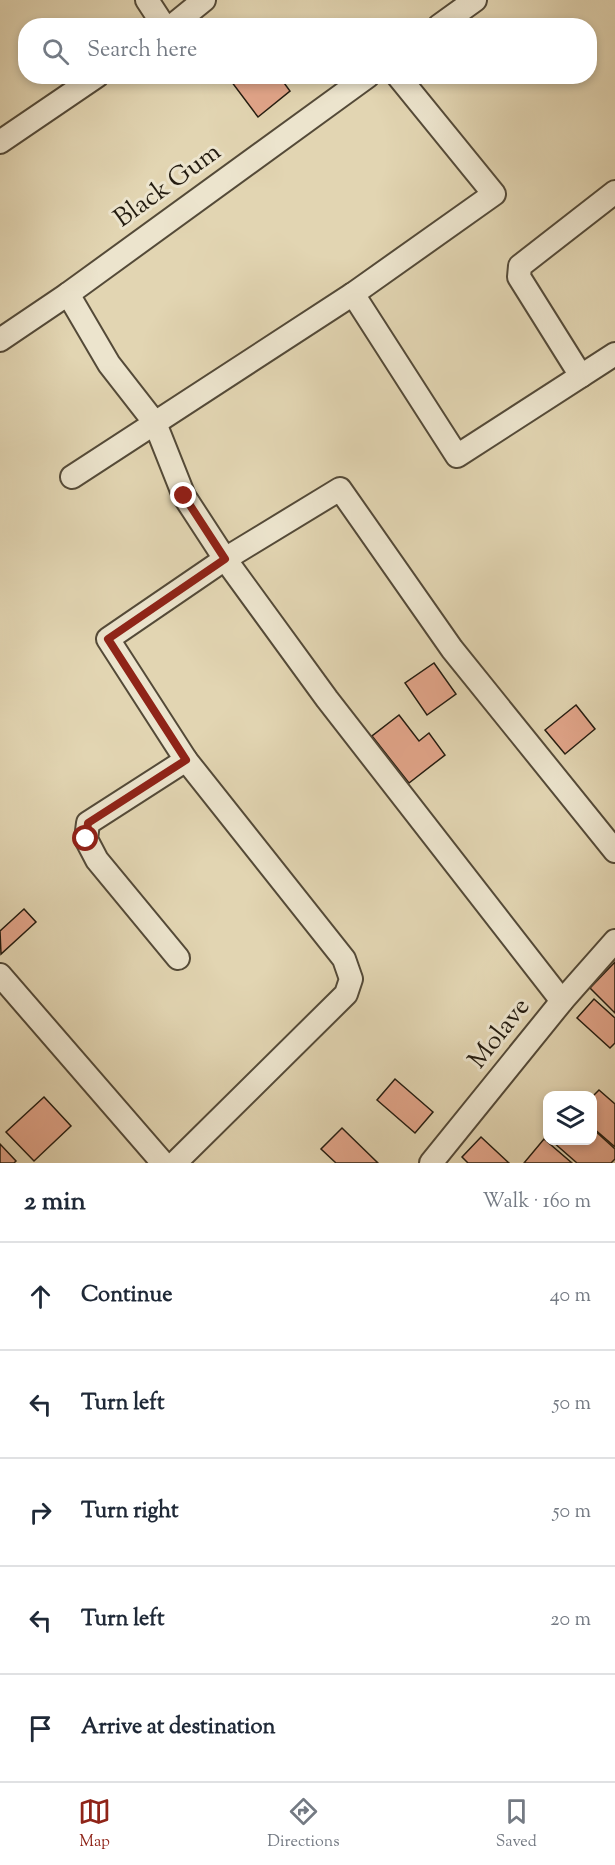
<!DOCTYPE html>
<meta charset="utf-8">
<style>
body{margin:0;font-family:"Sorts Mill Goudy",serif;background:#f6f6f7;color:#1f2937}
.controls{position:absolute;right:18px;bottom:18px;display:grid;overflow:hidden;border-radius:12px;box-shadow:0 3px 9px #0003}
.controls button{width:54px;height:54px;display:grid;place-items:center;padding:0;border:0;border-bottom:2px solid #e0e1e3;background:#fff;color:#1f2937;font:30px sans-serif}
.stop{position:absolute;width:18px;height:18px;margin:-14px;border:4px solid #8f2418;border-radius:50%;background:#fff}
.stop.end{background:#8f2418;border-color:#fff;box-shadow:0 2px 6px #0008}
.list{margin:0;padding:0;list-style:none}
h2{display:flex;justify-content:space-between;align-items:center;height:78px;margin:0;padding:0 24px;font-size:26px}
h2 small{font-size:20px;font-weight:400;color:#747a83}
.list li{display:grid;grid-template-columns:39px 1fr auto;gap:18px;align-items:center;box-sizing:border-box;height:108px;padding:0 24px;border-top:2px solid #e0e1e3}
.list b{display:block;font-size:22px;white-space:nowrap}
.list em{font-size:20px;font-style:normal;color:#747a83}
.icon{flex:none;width:33px;height:33px;fill:none;stroke:currentColor;stroke-width:2;stroke-linecap:round;stroke-linejoin:round}
.map{position:relative;flex:none;width:615px;height:1163px;overflow:hidden}
.search{position:absolute;background:#fff;box-shadow:0 3px 9px #0003;left:18px;right:18px;top:18px;height:66px;display:flex;align-items:center;gap:15px;box-sizing:border-box;padding:0 21px;border-radius:24px;color:#747a83;font-size:22px}
.sheet{height:618px;background:#fff}
nav{display:flex;justify-content:space-around;align-items:center;box-sizing:border-box;height:84px;border-top:2px solid #e0e1e3;background:#fff;font-size:16px;color:#747a83}
nav a{display:grid;justify-items:center;gap:3px}
nav .on{color:#8f2418}
.map>svg:first-child{display:block}
.building{fill:#e2a58a;stroke:#241c10;stroke-width:1.5}
.lines{fill:none;stroke-linecap:round;stroke-linejoin:round}
.minor-casing{stroke:#544a38;stroke-width:26}
.minor{stroke:#ece4cd;stroke-width:22}
.route{stroke:#8f2418;stroke-width:8}
.labels{text-anchor:middle;dominant-baseline:central;stroke-width:6;stroke-linejoin:round;paint-order:stroke}
.street-label{font-size:26px;fill:#241c10;stroke:#ece4cd}
</style>
<div class="map">
<svg width="615" height="1163" viewBox="0 0 615 1163">
<rect width="100%" height="100%" fill="#e2d5b2"/>
<filter id="stains"><feTurbulence type="fractalNoise" baseFrequency=".00333" numOctaves="4"/><feColorMatrix values="0 0 0 0 .2 0 0 0 0 .09 0 0 0 0 .02 0 0 0 .5 -.17"/></filter>
<radialGradient id="worn" r=".72"><stop offset=".6" stop-color="#630" stop-opacity="0"/><stop offset="1" stop-color="#630" stop-opacity=".3"/></radialGradient>
<g class="building">
<path d="M279,76l11,15 -32,26 -30,-40z"/>
<path d="M434,663l22,31 -29,21 -22,-32z"/>
<path d="M576,705l19,24 -30,25 -20,-24z"/>
<path d="M399,715l20,26 10,-8 16,22 -36,28 -37,-47z"/>
<path d="M24,909l12,13 -35,32 -1,-23z"/>
<path d="M615,962v51l-25,-25z"/>
<path d="M594,999l21,19v25l-5,5 -33,-30z"/>
<path d="M395,1079l38,33 -18,21 -38,-33z"/>
<path d="M599,1090l16,14v43l-23,-20v-30z"/>
<path d="M44,1097l27,29 -37,35 -28,-29z"/>
<path d="M342,1128l36,35h-42l-15,-14z"/>
<path d="M592,1128l23,21v10l-4,4h-34l-24,-21 39,-2z"/>
<path d="M481,1137l28,26h-41l-6,-6z"/>
<path d="M544,1139l28,24h-48z"/>
<path d="M0,1144l16,17 -2,2h-14z"/>
</g>
<g class="lines">
<defs>
<g id="minor">
<path d="M147,0l17,26"/>
<path d="M172,26l32,-26"/>
<path d="M439,26l36,-26"/>
<path d="M0,142l97,-66"/>
<path d="M68,294l41,70 46,59 29,73 41,63 102,140 235,302"/>
<path d="M353,294l104,162 158,-102"/>
<path d="M0,340l68,-46 300,-218"/>
<path d="M581,376l-62,-99 1,-11 95,-74"/>
<path d="M72,477l281,-183 141,-100 -96,-118"/>
<path d="M178,958l-81,-98 -11,-21 2,-16 98,-63"/>
<path d="M0,975l163,188"/>
<path d="M175,1163l171,-169 5,-15 -7,-20 -158,-199 -78,-121 117,-80 115,-70 112,160 163,202"/>
<path d="M431,1163l131,-162 53,-60"/>
</g>
</defs>
<use href="#minor" class="minor-casing"/>
<use href="#minor" class="minor"/>
</g>
<g class="lines">
<path class="route" d="M86,839l2,-16 98,-63 -78,-121 117,-80 -41,-63"/>
</g>
<g class="labels">
<g class="street-label">
<text transform="translate(168 186) rotate(-36)">Black Gum</text>
<text transform="translate(500 1034) rotate(-52)">Molave</text>
</g>
</g>
<rect width="100%" height="100%" filter="url(#stains)"/>
<rect width="100%" height="100%" fill="url(#worn)"/>
</svg>
<div class="controls">
<button><svg class="icon" aria-label="layers" viewBox="0 0 24 24"><path d="M12 4l9 5-9 5-9-5zM3 14l9 5 9-5"/></svg></button>
</div>
<div class="stop" style="left:86px;top:839px"></div>
<div class="stop end" style="left:184px;top:496px"></div>
<div class="search"><svg class="icon" aria-label="search" viewBox="0 0 24 24"><circle cx="10" cy="10" r="6"/><path d="M15 15l6 6"/></svg>Search here</div>
</div>
<section class="sheet">
<h2>2 min<small>Walk · 160 m</small></h2>
<ul class="list">
<li><svg class="icon" aria-label="ahead" viewBox="0 0 24 24"><path d="M12 20V5M6 11l6-6 6 6"/></svg><div><b>Continue</b></div><em>40 m</em></li>
<li><svg class="icon" aria-label="left" viewBox="0 0 24 24"><path d="M17 20v-9H6M10 6l-5 5 5 5"/></svg><div><b>Turn left</b></div><em>50 m</em></li>
<li><svg class="icon" aria-label="right" viewBox="0 0 24 24"><path d="M7 20v-9h11M14 6l5 5-5 5"/></svg><div><b>Turn right</b></div><em>50 m</em></li>
<li><svg class="icon" aria-label="left" viewBox="0 0 24 24"><path d="M17 20v-9H6M10 6l-5 5 5 5"/></svg><div><b>Turn left</b></div><em>20 m</em></li>
<li><svg class="icon" aria-label="arrive" viewBox="0 0 24 24"><path d="M6 21V4h12l-3 4 3 4H6"/></svg><div><b>Arrive at destination</b></div></li>
</ul>
</section>
<nav>
<a class="on"><svg class="icon" aria-label="map" viewBox="0 0 24 24"><path d="M3 6l6-2 6 2 6-2v14l-6 2-6-2-6 2zM9 4v14M15 6v14"/></svg>Map</a>
<a><svg class="icon" aria-label="directions" viewBox="0 0 24 24"><path d="M12 3l9 9-9 9-9-9zM9 14v-3h6M13 9l2 2-2 2"/></svg>Directions</a>
<a><svg class="icon" aria-label="saved" viewBox="0 0 24 24"><path d="M7 4h10v16l-5-4-5 4z"/></svg>Saved</a>
</nav>
